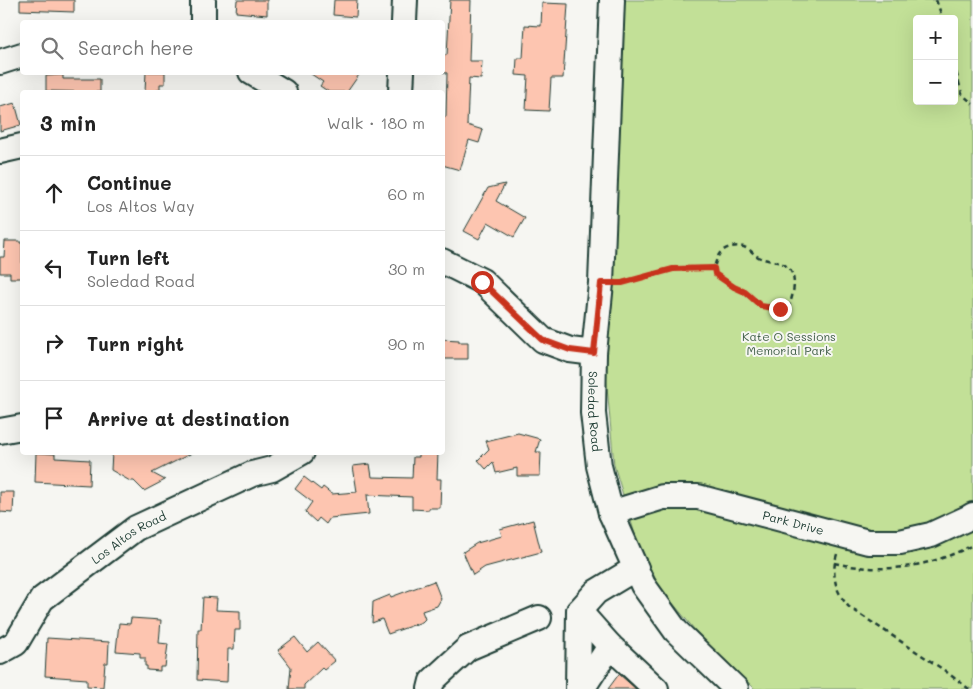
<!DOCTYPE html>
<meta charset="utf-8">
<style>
body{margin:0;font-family:Mali,sans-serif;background:#f2f2f2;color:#222}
.controls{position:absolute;right:15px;top:15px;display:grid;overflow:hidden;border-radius:5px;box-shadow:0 5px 20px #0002}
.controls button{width:45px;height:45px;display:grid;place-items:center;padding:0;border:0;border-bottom:1px solid #e0e0e0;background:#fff;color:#222;font:25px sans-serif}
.stop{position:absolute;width:15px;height:15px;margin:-11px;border:4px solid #c8321e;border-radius:50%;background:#fff}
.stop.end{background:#c8321e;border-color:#fff;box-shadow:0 1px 5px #0008}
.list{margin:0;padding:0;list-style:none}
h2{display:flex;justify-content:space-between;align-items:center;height:65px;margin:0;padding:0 20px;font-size:21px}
h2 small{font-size:16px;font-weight:400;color:#767676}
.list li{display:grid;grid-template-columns:32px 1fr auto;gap:15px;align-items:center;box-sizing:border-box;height:75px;padding:0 20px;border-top:1px solid #e0e0e0}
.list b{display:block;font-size:19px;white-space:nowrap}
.list p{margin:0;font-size:16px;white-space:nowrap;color:#767676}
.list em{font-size:16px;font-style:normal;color:#767676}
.icon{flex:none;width:28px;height:28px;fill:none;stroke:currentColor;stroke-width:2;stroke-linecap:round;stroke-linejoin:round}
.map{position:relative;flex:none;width:973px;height:689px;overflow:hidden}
.search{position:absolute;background:#fff;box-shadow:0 5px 20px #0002;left:20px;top:20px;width:425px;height:55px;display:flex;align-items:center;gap:12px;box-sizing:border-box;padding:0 18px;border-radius:5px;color:#767676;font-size:19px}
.panel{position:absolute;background:#fff;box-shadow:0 5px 20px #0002;left:20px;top:90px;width:425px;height:365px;border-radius:5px}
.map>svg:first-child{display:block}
.green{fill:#c2e097;stroke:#708e66;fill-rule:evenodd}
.building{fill:#fdc5b0;stroke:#1f3d34}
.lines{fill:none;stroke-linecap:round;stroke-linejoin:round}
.minor-casing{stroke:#1f3d34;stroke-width:28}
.path{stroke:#1f3d34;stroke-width:2.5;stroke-dasharray:5 4;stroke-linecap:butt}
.minor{stroke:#f6f6f2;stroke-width:24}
.route{stroke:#c8321e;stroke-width:6}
.labels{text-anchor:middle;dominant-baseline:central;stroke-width:4;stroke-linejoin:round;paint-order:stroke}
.park-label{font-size:12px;fill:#405e48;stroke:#f6f6f2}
.street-label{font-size:12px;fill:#1f3d34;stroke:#f6f6f2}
</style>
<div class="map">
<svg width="973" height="689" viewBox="0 0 973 689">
<rect width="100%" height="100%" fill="#f6f6f2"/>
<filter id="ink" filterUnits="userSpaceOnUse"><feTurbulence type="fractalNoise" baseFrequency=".02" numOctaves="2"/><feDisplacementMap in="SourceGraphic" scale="10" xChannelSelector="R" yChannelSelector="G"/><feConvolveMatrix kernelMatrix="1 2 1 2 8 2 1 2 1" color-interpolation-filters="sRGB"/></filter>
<g filter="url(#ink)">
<path class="green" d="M623,0h350v689h-218l-61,-60 -35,-43 -22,-45 -23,-76 -9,-101zM917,19h37v82h-37z"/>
<g class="building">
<path d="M20,0h54v12l-54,-2z"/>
<path d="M237,0h30v15l-31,-3z"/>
<path d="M334,0h23l-1,17 -23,-2z"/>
<path d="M450,0h21l-2,61h13l-1,18 -12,-1 -2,47 16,5 -4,13 -10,-3 -9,30 -18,-5v-49l4,1 1,-44 -5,-1v-17h5z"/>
<path d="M542,3l26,1 -5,74h-12l-2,33 -23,-1 2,-34 -12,-1 1,-17h6l2,-33 16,1z"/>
<path d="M146,72h19v12h-5v6l-2,-1v3h-13z"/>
<path d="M308,72h53l-14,20h-18l-9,-6 3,-4z"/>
<path d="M63,75v4h37v13l-54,-1v-15z"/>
<path d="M15,103l6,22 -21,6v-24z"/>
<path d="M505,184l-9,17 29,17 -11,19 -26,-15 -9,17 -15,-8 24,-43z"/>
<path d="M5,241h15v2h2v35h-12v-5h-10v-16h4z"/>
<path d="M442,339l17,1v2h9v17h-24v-4h-2z"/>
<path d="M518,433l22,6 -4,13h5l-1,24h-23v-8l-21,5 -3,-11 -7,7 -8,-9 11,-11 -3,-8z"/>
<path d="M112,452h82l-42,21 13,7 -21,11 -10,-10h-4l-19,-11z"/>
<path d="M419,452h19l-1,27h4l-1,29h-11v2l-17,-1v-12l-45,-2 2,19 -39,4 -4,6 -7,-6 -3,4 -11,-10 7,-10 -17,-13 9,-12 17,13 2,-3 9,7 25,-2 -4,-26 17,-2 2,13 40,1 1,-21h6z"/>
<path d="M36,453l19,1v4l35,2 -1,25 -54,-3z"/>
<path d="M0,492h14l-1,21 -13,-1z"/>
<path d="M533,520l8,32 -56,15 -12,8 -10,-23 14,-9 25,-7 -2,-7z"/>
<path d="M434,581l7,18 -4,7 -15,5 3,8 -3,3 -34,12 -6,-15 -10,4 1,-21 17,-7 1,2z"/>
<path d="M203,597l14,1 -1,12 24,1v19h-5l-1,19h-6l-1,33 -30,-2 1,-51h3z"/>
<path d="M131,618l30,2 -2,23 9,1 -3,23h-5v4l-13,-1v-4h-2v-8h-5v-5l-24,-2 3,-28 11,1z"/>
<path d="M295,637l12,15 11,-10 17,19 -11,9 -2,-2 -18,17v4h-15l2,-22 -13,-17z"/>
<path d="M47,638l62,4 -1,21h-3l-2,24 -16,-1v-7l-42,-3z"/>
<path d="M619,674l17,15h-28z"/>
</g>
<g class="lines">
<defs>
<g id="minor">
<path d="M203,0v22"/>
<path id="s1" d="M612,0l-11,283 -7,70 -1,60 6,53 12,47 32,72 33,46 60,58"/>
<path d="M404,22l1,-22"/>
<path d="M0,62l22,-7"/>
<path d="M251,72l33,20"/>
<path d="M401,92l1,-20"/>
<path d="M0,151l22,-5"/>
<path d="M442,261l40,20 61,59 27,10 24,3"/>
<path d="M0,431l22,-4"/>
<path id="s2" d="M611,513l52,-16h35l170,45h32l31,-7 37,-17 5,-3"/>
<path d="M579,611l31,35 -28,43"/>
<path d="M610,646l46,43"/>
<path id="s3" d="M0,652l16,-9 26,-44 94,-71 116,-54 20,-5 30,-17"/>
<path d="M430,689l2,-8 36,-33 71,-30"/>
<path d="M578,689l1,-78 17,-19 40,-24"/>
</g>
</defs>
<use href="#minor" class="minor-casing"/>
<g class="path">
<path d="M936,0l7,19"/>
<path d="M954,64l8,30 11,10"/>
<path d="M620,283l53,-14 41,-1c1,-4 3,-11 6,-15 6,-7 20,-9 28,-4 5,3 7,7 13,9 7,3 16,3 22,6 16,8 11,29 6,42l-9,3 -19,-3 -16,-14 -11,-5 -19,-13 -1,-6"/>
<path d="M837,554c-6,20 -2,38 12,53l95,63 25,19"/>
<path d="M834,563c51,11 93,5 139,-18"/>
</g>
<use href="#minor" class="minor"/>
</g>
</g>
<g class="lines" filter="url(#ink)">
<path class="route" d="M482,282l61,58 27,10 24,3 7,-70h21l51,-14 41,-1 1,6 19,13 11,5 16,14 19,3"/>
</g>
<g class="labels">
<g class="park-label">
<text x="789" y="336">Kate O Sessions<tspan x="789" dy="14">Memorial Park</tspan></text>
</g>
<g class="street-label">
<text stroke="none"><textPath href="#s1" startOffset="412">Soledad Road</textPath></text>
<text stroke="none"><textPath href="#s2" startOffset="188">Park Drive</textPath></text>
<text stroke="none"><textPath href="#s3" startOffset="176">Los Altos Road</textPath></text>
</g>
</g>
</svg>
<div class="controls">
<button>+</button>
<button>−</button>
</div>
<div class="stop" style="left:482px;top:282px"></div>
<div class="stop end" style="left:780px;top:309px"></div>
<div class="search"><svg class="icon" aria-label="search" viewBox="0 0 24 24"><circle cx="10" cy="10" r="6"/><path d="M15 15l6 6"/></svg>Search here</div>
<section class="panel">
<h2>3 min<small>Walk · 180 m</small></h2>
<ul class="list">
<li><svg class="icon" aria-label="ahead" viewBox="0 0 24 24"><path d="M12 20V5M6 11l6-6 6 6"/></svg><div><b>Continue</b><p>Los Altos Way</p></div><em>60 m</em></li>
<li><svg class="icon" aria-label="left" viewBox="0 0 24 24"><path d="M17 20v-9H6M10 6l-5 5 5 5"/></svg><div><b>Turn left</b><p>Soledad Road</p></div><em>30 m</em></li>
<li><svg class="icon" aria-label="right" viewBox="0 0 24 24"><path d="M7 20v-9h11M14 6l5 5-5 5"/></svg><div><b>Turn right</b></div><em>90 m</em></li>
<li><svg class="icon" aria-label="arrive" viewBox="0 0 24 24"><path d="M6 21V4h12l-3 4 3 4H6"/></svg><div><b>Arrive at destination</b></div></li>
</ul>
</section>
</div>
